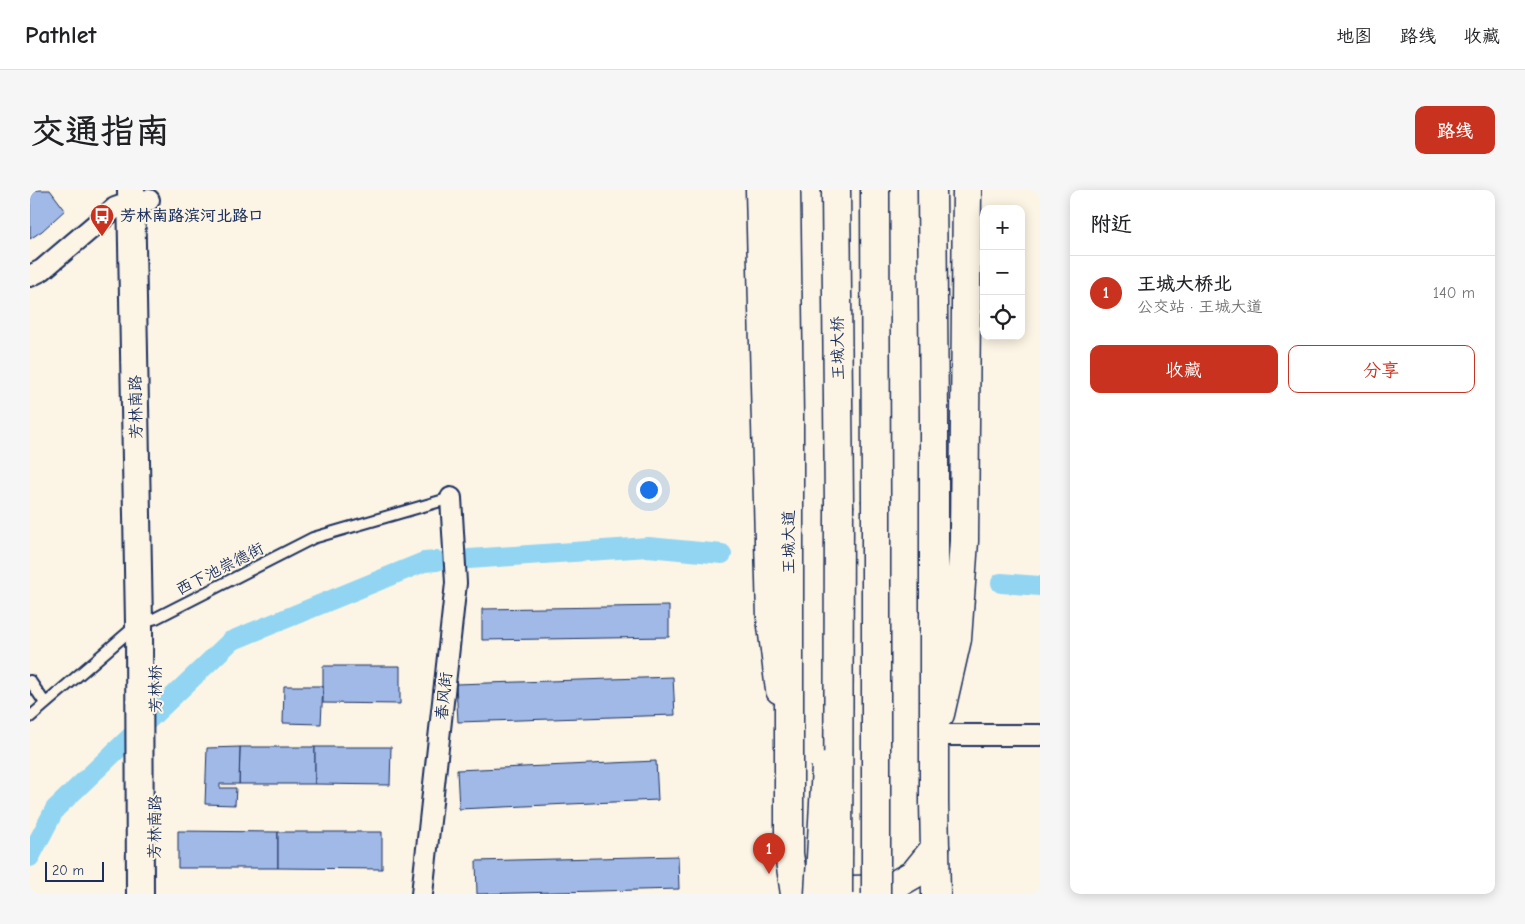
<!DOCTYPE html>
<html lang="zh">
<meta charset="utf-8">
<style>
body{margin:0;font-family:"Comic Neue","LXGW WenKai TC",sans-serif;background:#f6f6f6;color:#202124}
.controls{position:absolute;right:15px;top:15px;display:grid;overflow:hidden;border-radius:10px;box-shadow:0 2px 12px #0003}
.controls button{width:45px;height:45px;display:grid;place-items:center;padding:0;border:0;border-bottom:1px solid #e0e0e0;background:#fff;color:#202124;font:25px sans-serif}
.scale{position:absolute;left:15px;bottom:12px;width:59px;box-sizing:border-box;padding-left:5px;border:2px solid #1b2f5e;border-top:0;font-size:14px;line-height:18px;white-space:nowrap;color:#1b2f5e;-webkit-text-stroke:4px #fcf5e5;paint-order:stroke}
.you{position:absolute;left:618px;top:299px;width:18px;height:18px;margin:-12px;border:4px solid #fff;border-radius:50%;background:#1a73e8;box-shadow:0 0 0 8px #1a73e833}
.badge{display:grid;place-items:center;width:32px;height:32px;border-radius:50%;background:#c8321e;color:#fff;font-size:16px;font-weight:700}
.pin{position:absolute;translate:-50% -41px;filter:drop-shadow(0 1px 2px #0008)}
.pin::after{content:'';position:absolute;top:26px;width:18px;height:15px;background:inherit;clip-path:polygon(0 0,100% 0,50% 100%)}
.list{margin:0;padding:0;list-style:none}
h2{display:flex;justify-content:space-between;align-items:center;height:65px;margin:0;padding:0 20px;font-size:21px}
h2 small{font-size:16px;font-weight:400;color:#757577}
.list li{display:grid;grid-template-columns:32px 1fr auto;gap:15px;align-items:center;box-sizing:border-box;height:75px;padding:0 20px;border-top:1px solid #e0e0e0}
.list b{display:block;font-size:19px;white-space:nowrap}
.list p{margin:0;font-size:16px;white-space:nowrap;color:#757577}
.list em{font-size:16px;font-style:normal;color:#757577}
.actions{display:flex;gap:10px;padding:15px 20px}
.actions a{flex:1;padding:11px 0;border:1px solid #c8321e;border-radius:10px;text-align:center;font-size:18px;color:#c8321e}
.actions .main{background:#c8321e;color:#fff}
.icon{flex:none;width:28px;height:28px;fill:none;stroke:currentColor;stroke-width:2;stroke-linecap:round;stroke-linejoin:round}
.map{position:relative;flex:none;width:1010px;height:704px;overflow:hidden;border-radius:10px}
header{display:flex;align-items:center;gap:30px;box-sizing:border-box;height:70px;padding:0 25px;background:#fff;border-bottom:1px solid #e0e0e0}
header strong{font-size:24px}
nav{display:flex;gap:28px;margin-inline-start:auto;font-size:18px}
.intro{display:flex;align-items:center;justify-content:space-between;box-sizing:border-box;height:120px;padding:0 30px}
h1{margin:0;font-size:35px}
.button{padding:12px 22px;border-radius:10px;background:#c8321e;color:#fff;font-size:18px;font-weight:700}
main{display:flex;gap:30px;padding:0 30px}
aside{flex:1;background:#fff;border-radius:10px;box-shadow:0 2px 12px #0003}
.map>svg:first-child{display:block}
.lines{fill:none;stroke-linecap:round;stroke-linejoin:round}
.canal{stroke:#91d5f3;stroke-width:20}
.building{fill:#a1b9e7;stroke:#1b2f5e}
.service-casing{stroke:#1b2f5e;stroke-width:14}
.minor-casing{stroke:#1b2f5e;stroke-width:24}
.tertiary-casing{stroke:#1b2f5e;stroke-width:30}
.secondary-casing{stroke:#1b2f5e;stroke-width:31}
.primary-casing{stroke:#1b2f5e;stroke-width:31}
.trunk-casing{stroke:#1b2f5e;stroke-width:31}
.service{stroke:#fcf5e5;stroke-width:10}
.minor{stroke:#fcf5e5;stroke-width:20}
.tertiary{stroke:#fcf5e5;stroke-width:26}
.secondary{stroke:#fcf5e5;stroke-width:28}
.primary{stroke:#fcf5e5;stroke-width:28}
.trunk{stroke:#fcf5e5;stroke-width:28}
.primary-bridge-casing{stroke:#1b2f5e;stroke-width:31;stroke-linecap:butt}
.trunk-bridge-casing{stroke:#1b2f5e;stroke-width:31;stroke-linecap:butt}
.primary-bridge{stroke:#fcf5e5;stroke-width:28}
.trunk-bridge{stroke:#fcf5e5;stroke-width:28}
.labels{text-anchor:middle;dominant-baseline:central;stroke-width:4;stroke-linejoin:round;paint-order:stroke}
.poi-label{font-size:16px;font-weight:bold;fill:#1b2f5e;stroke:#fcf5e5;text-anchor:start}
.street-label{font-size:16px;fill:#1b2f5e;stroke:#fcf5e5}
</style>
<header>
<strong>Pathlet</strong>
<nav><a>地图</a><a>路线</a><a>收藏</a></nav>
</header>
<div class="intro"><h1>交通指南</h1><a class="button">路线</a></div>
<main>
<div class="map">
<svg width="1010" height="704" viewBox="0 0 1010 704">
<rect width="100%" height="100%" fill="#fcf5e5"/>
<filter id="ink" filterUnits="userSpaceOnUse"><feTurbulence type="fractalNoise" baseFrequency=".02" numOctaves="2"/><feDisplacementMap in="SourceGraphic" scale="10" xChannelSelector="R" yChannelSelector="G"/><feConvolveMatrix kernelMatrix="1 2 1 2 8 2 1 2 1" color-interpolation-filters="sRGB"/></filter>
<g filter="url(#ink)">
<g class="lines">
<g class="canal">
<path d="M439,369l179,-12 74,7"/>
<path d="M971,393l39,3"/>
<path d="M0,667l25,-48 176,-168 193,-79 13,-1"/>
</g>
</g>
<g class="building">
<path d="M0,0h20l15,20 -23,21 -12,8z"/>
<path d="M639,416v31l-187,3v-31z"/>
<path d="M293,476h77v38l-77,-1z"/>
<path d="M643,487l2,38 -217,7 -2,-38z"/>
<path d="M254,496h39l-2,38 -38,-1z"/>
<path d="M210,557h75v37h-76z"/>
<path d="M210,557l-1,37h-19v4h16l-1,17 -30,-1 2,-56z"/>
<path d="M285,557h76l-1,38 -75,-1z"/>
<path d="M626,571l2,39 -199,9 -2,-39z"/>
<path d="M148,641l100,1v36h-100z"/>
<path d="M248,642h104v37l-104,-1z"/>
<path d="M648,666l1,33 -202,5 -1,-33z"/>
</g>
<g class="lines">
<defs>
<g id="service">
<path d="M0,491l15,22"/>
<path d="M0,527l109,-94 17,-5 157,-80 138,-40"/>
</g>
<g id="minor">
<path d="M0,86l12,-6 73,-62 17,-6 17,-2"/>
<path d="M905,545h105"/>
<path d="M392,704l34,-311 -5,-85"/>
</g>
<path id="tertiary" d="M101,0l8,433 1,271"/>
<g id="secondary">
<path d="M730,0l11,428 9,72"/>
<path d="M910,524l17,-75 7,-98 3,-351"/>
</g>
<g id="primary">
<path d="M756,0l3,227v437l6,40"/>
<path d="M902,0l2,226v387l2,91"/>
<path d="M787,690l3,2 31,8 37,-1 26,-15 21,-26"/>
</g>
<g id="trunk">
<path d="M806,0l3,315"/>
<path d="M845,0l1,310"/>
</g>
</defs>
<use href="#service" class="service-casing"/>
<use href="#minor" class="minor-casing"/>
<use href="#tertiary" class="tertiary-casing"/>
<use href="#secondary" class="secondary-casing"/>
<use href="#primary" class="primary-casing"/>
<use href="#trunk" class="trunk-casing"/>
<use href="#service" class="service"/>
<use href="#minor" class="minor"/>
<use href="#tertiary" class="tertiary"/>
<use href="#secondary" class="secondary"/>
<use href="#primary" class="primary"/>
<use href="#trunk" class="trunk"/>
<defs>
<path id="primary-bridge" d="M789,704l7,-127"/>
<g id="trunk-bridge">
<path d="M846,310v394"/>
<path d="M808,704l1,-389"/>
</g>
</defs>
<use href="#primary-bridge" class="primary-bridge-casing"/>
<use href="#trunk-bridge" class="trunk-bridge-casing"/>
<use href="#primary-bridge" class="primary-bridge"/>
<use href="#trunk-bridge" class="trunk-bridge"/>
</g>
</g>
<defs>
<symbol id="bus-pin" viewBox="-11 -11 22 30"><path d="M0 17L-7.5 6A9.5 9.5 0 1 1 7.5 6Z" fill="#c8321e" stroke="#fcf5e5"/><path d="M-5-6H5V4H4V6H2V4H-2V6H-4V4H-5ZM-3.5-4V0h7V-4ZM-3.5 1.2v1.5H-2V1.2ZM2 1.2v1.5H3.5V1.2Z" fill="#fff"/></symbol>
</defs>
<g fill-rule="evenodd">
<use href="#bus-pin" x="58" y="12" width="28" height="38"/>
</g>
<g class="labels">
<g class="poi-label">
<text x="90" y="26">芳林南路滨河北路口</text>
</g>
<g class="street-label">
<text transform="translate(808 158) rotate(-91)">王城大桥</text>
<text transform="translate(106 217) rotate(-91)">芳林南路</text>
<text transform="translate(759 352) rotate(-90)">王城大道</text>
<text transform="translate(190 379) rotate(-27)">西下池崇德街</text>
<text transform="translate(126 499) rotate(-90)">芳林桥</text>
<text transform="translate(414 506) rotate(-84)">春风街</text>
<text transform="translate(125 637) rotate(-89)">芳林南路</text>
</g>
</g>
</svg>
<div class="controls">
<button>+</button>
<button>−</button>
<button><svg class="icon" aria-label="locate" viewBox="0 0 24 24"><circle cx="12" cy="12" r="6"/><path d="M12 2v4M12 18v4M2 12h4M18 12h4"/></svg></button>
</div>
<div class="scale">20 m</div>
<div class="you"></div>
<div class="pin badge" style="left:739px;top:684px">1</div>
</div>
<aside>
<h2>附近<small></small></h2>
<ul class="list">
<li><span class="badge">1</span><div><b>王城大桥北</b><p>公交站 · 王城大道</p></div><em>140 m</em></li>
</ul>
<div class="actions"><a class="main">收藏</a><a>分享</a></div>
</aside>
</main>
